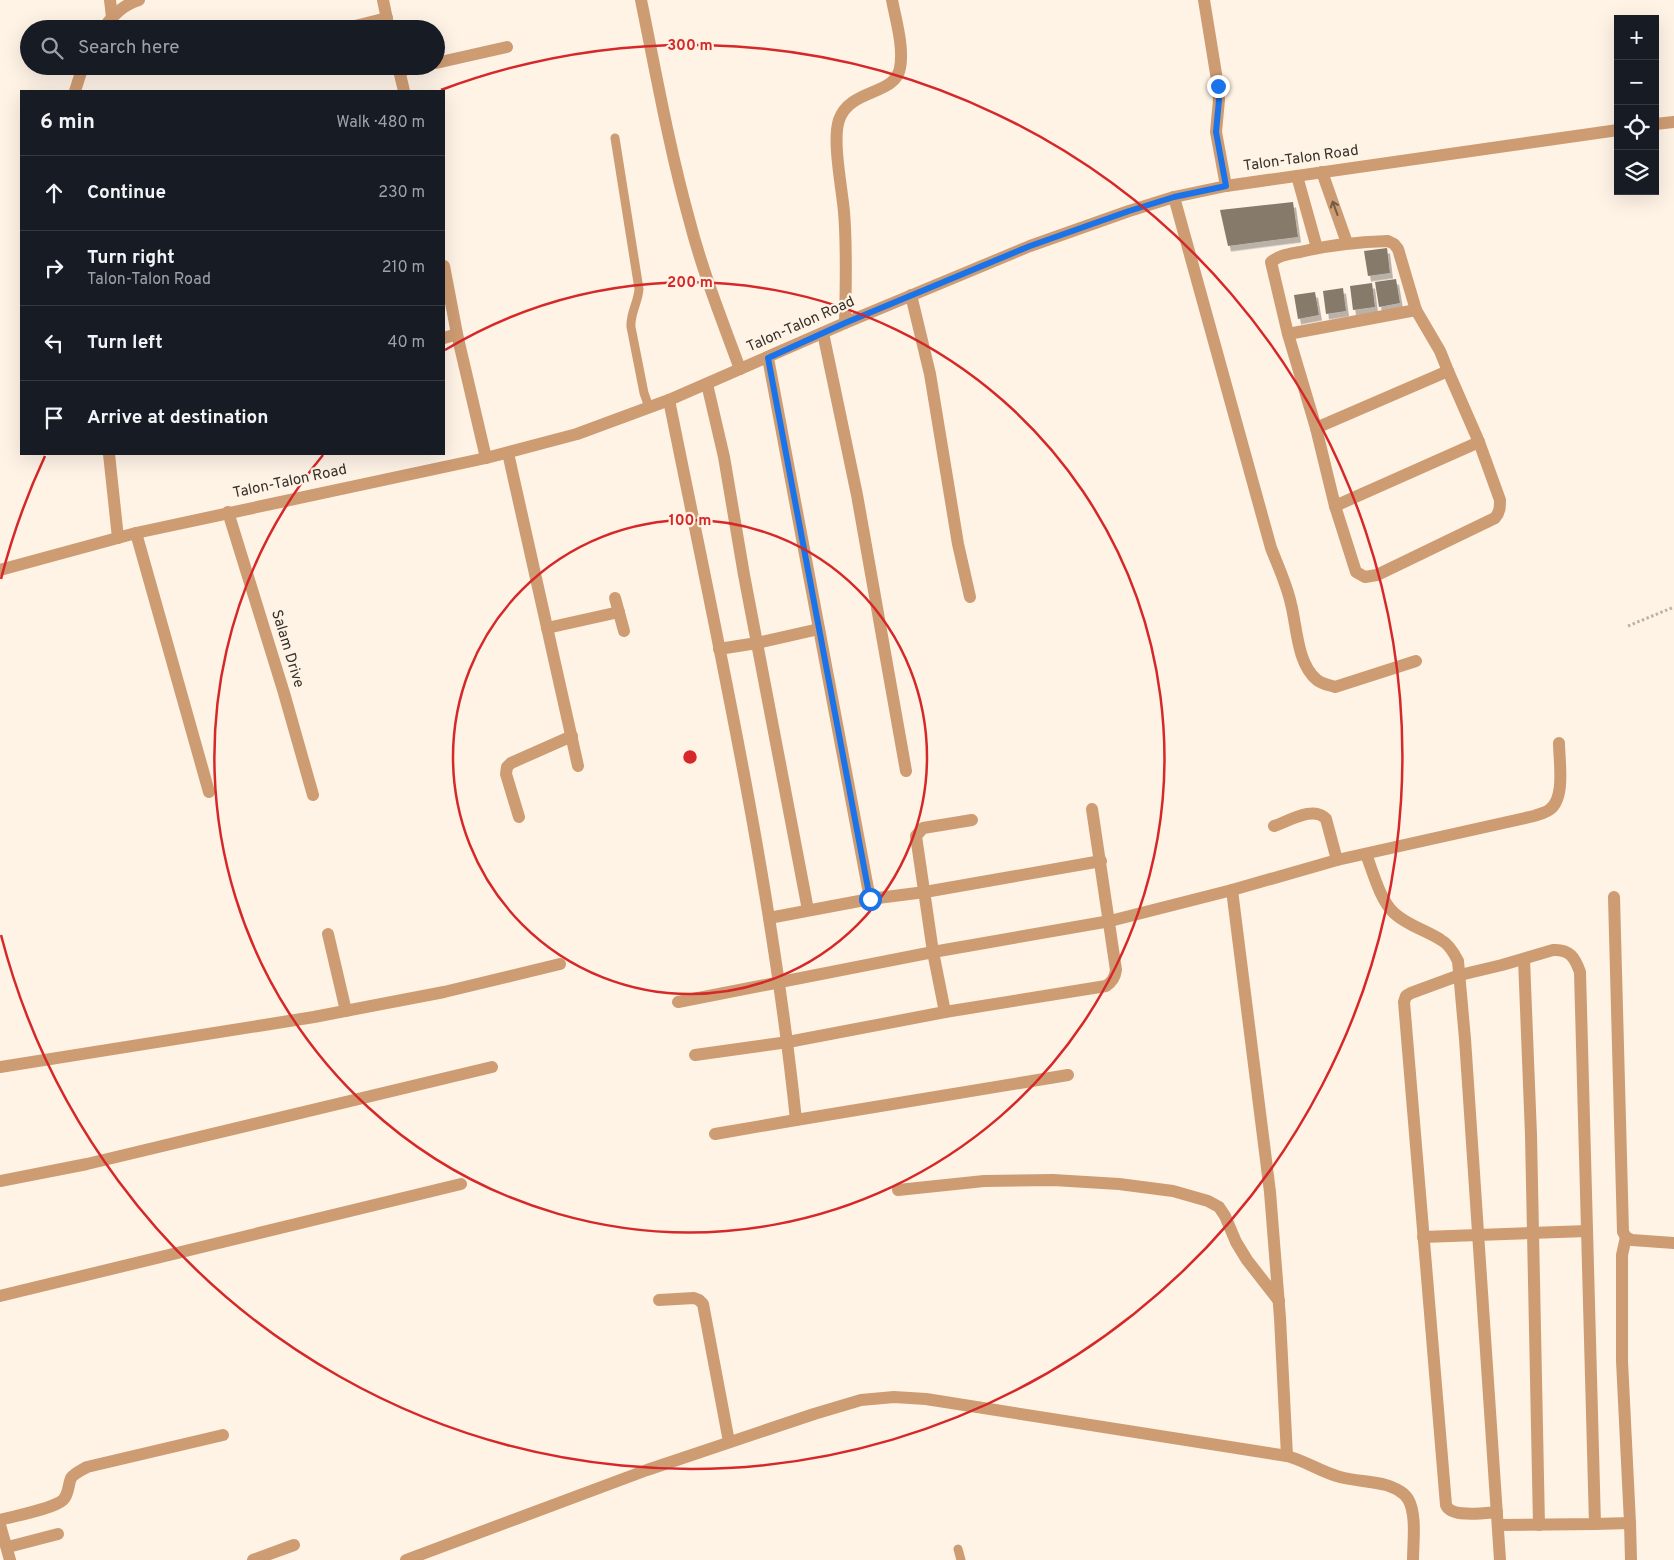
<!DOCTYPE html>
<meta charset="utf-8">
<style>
body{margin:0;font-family:Overpass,sans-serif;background:#20242c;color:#f1f3f6}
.controls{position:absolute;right:15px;top:15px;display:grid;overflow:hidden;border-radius:0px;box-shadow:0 5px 20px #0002}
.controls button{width:45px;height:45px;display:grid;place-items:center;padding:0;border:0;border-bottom:1px solid #363941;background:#171b24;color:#f1f3f6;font:25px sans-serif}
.stop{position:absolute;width:15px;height:15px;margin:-11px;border:4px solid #1a73e8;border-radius:50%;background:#fff}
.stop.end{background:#1a73e8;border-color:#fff;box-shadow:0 1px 5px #0008}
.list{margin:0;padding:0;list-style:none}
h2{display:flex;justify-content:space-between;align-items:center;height:65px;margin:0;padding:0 20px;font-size:21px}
h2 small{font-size:16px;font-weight:400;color:#9ea1a6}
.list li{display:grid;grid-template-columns:32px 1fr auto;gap:15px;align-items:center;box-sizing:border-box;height:75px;padding:0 20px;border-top:1px solid #363941}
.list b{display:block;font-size:19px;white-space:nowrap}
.list p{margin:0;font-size:16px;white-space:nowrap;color:#9ea1a6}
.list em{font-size:16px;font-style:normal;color:#9ea1a6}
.icon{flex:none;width:28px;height:28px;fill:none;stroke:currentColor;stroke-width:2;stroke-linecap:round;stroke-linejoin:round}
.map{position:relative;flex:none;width:1674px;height:1560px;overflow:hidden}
.search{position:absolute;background:#171b24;box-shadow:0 5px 20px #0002;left:20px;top:20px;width:425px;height:55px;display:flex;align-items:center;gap:12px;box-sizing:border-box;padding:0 18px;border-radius:28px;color:#9ea1a6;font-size:19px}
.panel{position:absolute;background:#171b24;box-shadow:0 5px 20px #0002;left:20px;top:90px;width:425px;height:365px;border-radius:0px}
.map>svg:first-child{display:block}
.building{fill:#867a6a;filter:url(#shadow)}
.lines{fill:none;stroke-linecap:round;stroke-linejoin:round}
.path{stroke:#bcb3a8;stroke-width:3;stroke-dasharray:2.5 2.5;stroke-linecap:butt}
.service{stroke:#ce9c73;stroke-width:9}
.minor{stroke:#ce9c73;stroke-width:12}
.tertiary{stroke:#ce9c73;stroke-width:12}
.oneway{stroke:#725b47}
.route{stroke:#1a73e8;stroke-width:6}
.ring{fill:none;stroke:#d62828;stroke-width:2.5}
.labels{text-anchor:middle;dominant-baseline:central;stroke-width:4.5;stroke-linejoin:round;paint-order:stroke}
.street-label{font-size:15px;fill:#353029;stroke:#fef3e5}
.centre{fill:#d62828;stroke:#fef3e5;stroke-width:2.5}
.ring-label{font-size:15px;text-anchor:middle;font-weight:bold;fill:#d62828;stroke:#fef3e5;stroke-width:4.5;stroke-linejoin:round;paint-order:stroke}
</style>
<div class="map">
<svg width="1674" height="1560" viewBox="0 0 1674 1560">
<defs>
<filter id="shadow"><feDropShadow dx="3" dy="5.5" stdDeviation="0" flood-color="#0004"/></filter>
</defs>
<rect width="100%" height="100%" fill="#fef3e5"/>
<g class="building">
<path d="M1293,202l5,35 -70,9 -8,-36z"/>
<path d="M1387,248l3,25 -22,3 -4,-25z"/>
<path d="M1396,279l4,24 -21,4 -4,-25z"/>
<path d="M1372,283l3,24 -22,3 -3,-24z"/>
<path d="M1343,288l3,23 -20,3 -3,-23z"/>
<path d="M1315,292l4,23 -21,4 -4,-24z"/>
</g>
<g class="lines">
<path class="path" d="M1628,626l46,-19"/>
<g class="service">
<path d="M615,138l24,151c-1,14 -9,24 -8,38l13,66 5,14"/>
<path d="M958,1549l3,11"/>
</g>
<g class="minor">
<path d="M110,0l2,17"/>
<path d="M383,0l6,29"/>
<path d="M641,0c15,73 28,147 48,219 13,51 33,101 51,150"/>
<path d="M1204,0l14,86 1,14 -3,32 10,54"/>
<path d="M103,29c10,-14 20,-24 36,-29"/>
<path d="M343,29l44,-11"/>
<path d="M436,63l71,-16"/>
<path d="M398,66l6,25"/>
<path d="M399,71l22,-5"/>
<path d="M75,91l8,-25"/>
<path d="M1322,172l25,71"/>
<path d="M1297,176l20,72"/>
<path d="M1174,197l97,351c7,18 16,37 20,56 6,23 6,60 26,76 5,4 12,5 18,7l81,-26"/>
<path d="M1388,241l6,3 4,5 18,61 24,41 8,20 31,71 21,58c0,7 0,12 -5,18l-118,57 -12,2 -9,-5 -21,-66 -19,-78 -28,-94 -17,-72c8,-7 18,-8 29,-10 29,-7 58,-10 88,-11z"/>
<path d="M444,266l13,68 29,124"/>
<path d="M911,295l19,79 28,170 12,53"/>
<path d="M845,323c1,-37 2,-75 -1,-111 -2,-24 -12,-71 -5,-92 11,-32 56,-24 61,-52 4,-21 -4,-47 -8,-68"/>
<path d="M823,333l34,162 49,276"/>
<path d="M1288,334l128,-24"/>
<path d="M444,338l13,-4"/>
<path d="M768,358l102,541"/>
<path d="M707,384l17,73 20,118 64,335"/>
<path d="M669,400c48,239 102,478 127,720l272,-45"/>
<path d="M1316,428l132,-57"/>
<path d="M508,453l70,313"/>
<path d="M109,454l9,84"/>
<path d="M1335,506l144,-64"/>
<path d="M228,512l56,181 29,102"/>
<path d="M136,533l73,259"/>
<path d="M615,598l9,33"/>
<path d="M547,628l72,-16"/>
<path d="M719,649l38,-6 62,-14"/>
<path d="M519,817l-13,-43 1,-7 4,-4 61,-27"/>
<path d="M1274,826c15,-5 40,-21 52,-7l11,41"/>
<path d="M1366,854c7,18 14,46 28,59 14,13 32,17 47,27 8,4 13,13 17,21l7,78 35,521"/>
<path d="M1232,890l38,302 10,126 7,138"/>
<path d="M1614,897l9,335 3,5 6,3 42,3"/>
<path d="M769,918l101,-19 55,-7 176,-31"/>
<path d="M328,934l18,77"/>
<path d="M1524,959l7,176 8,390"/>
<path d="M678,1002l255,-50 177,-31 122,-31 105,-30 197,-44c5,-2 11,-3 15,-6 17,-11 10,-49 10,-67"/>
<path d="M945,1012l-12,-60 -17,-116 7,-8 49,-8"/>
<path d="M695,1055l93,-13 157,-30 161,-26c6,-4 9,-8 10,-16l-24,-161"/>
<path d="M0,1067l314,-50 130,-25 116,-28"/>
<path d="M715,1134l81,-14"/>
<path d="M0,1181l87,-17 405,-97"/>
<path d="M898,1190l86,-9 69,-1 66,4 54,7 35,10 11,6 6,9 11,26 11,18 32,41"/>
<path d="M1423,1237l164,-6"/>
<path d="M0,1296l461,-112"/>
<path d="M659,1300l35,-2 5,2 4,4 26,138"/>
<path d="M1497,1512c-12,1 -46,6 -51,-7l-42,-503 2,-6 5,-3 49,-18 42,-10 51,-15c17,-1 22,8 27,22l15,552 -97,1"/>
<path d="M0,1520c14,-4 53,-11 63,-20 6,-6 5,-15 8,-22 4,-5 11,-8 16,-11l136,-32"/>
<path d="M1630,1523l1,37"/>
<path d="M1595,1524l35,-1 -8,-162v-106l4,-18"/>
<path d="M0,1525l10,35"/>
<path d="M8,1547l50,-13"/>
<path d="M253,1560l41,-15"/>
</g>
<g class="tertiary">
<path d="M1655,124l19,-2"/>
<path d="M0,570l136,-37 350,-75 91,-24 92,-34 176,-77 185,-77 99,-35 45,-14 52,-11 392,-56"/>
<path d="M406,1560l241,-90 167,-56 47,-14 33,-3 32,2 361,57c19,5 34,16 53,21 15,4 31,4 46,8 8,3 17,6 22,14 9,15 5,44 5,61"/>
</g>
</g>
<defs><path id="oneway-shaft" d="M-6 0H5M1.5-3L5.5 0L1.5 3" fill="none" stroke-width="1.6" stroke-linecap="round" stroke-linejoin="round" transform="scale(1.25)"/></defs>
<use class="oneway" href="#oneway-shaft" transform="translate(1335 208) rotate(-110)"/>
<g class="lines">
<path class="route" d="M870,899l-102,-541 77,-35 185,-77 99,-35 45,-14 52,-11 -10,-54 3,-32 -1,-14"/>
</g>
<g class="ring">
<circle cx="690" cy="757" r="237"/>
<path d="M445 350A475 475 0 1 1 323 455"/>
<path d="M1 579A712 712 0 0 1 45 456M441 90A712 712 0 1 1 1 935"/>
</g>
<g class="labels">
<g class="street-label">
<text transform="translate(1301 159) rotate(-8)">Talon-Talon Road</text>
<text transform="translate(801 325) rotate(-24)">Talon-Talon Road</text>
<text transform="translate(290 482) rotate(-12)">Talon-Talon Road</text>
<text transform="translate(287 649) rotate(73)">Salam Drive</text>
</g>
</g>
<circle cx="690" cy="757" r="8" class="centre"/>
<g class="ring-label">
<text x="690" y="50">300 m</text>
<text x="690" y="287">200 m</text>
<text x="690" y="525">100 m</text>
</g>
</svg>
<div class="controls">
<button>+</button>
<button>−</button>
<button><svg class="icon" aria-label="locate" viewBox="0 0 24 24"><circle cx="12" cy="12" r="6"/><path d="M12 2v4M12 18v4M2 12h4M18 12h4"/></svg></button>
<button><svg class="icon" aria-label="layers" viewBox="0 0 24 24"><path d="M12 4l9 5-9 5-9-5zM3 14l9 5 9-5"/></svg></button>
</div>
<div class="stop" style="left:870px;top:899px"></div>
<div class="stop end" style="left:1218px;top:86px"></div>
<div class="search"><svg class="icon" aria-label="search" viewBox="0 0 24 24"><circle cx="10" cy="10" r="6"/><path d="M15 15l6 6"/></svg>Search here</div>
<section class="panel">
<h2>6 min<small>Walk · 480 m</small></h2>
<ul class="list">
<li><svg class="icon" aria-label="ahead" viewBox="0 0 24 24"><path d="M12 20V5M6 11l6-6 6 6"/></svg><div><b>Continue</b></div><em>230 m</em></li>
<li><svg class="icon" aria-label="right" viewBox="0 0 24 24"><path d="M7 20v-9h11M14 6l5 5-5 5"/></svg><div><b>Turn right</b><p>Talon-Talon Road</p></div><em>210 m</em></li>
<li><svg class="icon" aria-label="left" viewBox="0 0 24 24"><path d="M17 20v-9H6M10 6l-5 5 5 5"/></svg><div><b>Turn left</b></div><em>40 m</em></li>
<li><svg class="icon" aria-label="arrive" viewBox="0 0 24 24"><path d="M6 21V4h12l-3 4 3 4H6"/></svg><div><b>Arrive at destination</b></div></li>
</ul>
</section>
</div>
